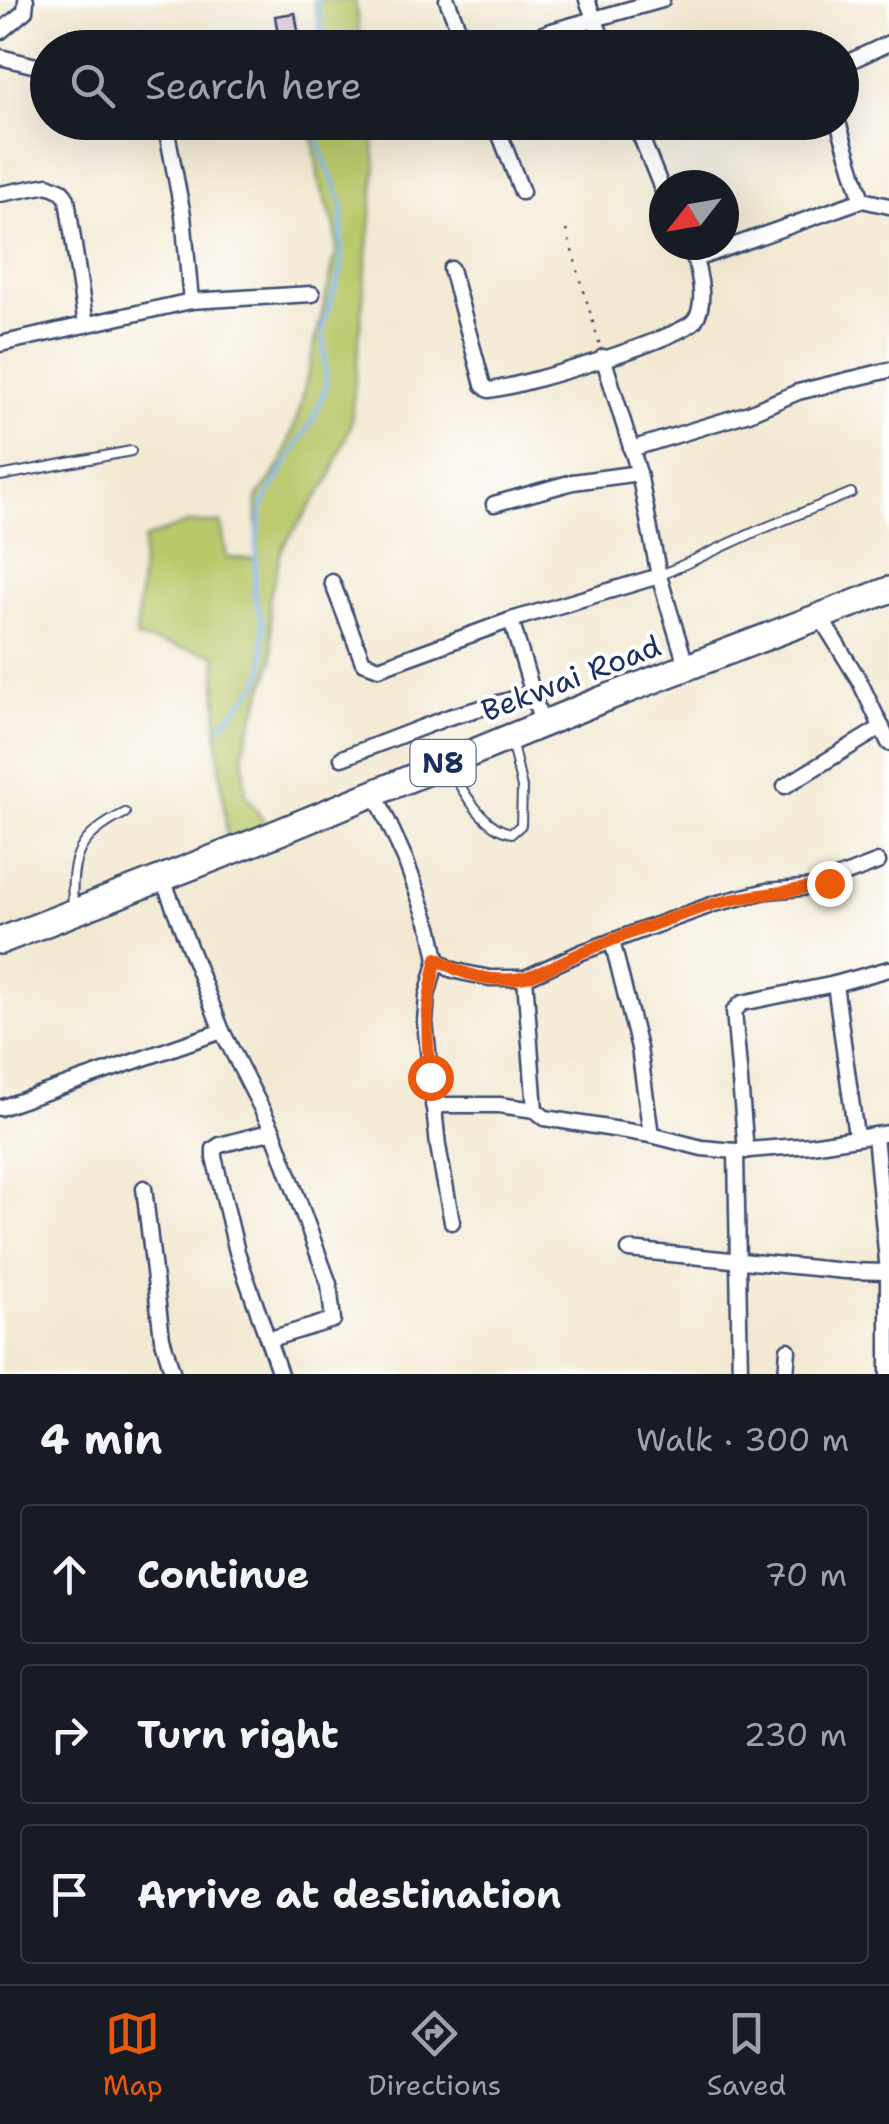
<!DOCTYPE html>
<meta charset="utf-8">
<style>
body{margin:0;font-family:"Shantell Sans",sans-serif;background:#242831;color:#f1f3f6}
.compass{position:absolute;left:649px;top:170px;width:90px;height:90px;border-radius:50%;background:#171b24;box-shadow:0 10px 40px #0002;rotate:239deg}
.stop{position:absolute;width:30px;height:30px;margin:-22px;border:8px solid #ea580c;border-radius:50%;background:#fff}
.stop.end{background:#ea580c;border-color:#fff;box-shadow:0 2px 10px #0008}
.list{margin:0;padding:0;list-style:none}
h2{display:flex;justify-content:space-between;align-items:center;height:130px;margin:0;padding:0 40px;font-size:42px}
h2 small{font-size:32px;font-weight:400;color:#9ea1a6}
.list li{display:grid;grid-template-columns:65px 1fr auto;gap:30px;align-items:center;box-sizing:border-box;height:140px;margin:0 20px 20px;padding:0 20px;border:2px solid #363941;border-radius:10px}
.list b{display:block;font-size:38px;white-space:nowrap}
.list em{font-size:32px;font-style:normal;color:#9ea1a6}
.icon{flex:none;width:55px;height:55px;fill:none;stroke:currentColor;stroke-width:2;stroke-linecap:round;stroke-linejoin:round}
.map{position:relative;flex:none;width:889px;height:1374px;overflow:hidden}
.search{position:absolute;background:#171b24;box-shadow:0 10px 40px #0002;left:30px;right:30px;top:30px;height:110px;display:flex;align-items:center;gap:25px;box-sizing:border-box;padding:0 35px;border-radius:55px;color:#9ea1a6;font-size:38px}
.sheet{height:610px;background:#171b24}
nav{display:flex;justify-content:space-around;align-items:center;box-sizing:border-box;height:140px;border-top:2px solid #363941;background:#171b24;font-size:28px;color:#9ea1a6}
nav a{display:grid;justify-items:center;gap:5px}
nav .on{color:#ea580c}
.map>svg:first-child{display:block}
.green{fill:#bac96c;stroke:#6a7c65;stroke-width:2.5}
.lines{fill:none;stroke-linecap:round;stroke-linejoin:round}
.stream{stroke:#85b9f3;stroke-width:4}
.building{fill:#d1a4c8}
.lane-casing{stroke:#3b4b6f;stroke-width:12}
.street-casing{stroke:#3b4b6f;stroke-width:19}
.highway-casing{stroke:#3b4b6f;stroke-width:30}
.path{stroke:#3b4b6f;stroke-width:2.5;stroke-dasharray:2.5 8;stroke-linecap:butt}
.lane{stroke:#fff;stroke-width:8}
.street{stroke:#fff;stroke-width:14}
.highway{stroke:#fff;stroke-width:25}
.route{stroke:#ea580c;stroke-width:12}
.labels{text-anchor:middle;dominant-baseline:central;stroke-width:8;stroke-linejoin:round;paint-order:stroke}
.shield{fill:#fff;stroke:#5f6d8e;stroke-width:2.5}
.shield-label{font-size:28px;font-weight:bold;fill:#1b2f5e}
.street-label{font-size:30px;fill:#1b2f5e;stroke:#fff}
</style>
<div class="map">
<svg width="889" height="1374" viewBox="0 0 889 1374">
<rect width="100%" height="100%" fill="#fff"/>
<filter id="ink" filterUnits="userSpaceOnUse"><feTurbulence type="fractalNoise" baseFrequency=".01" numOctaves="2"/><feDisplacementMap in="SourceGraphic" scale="20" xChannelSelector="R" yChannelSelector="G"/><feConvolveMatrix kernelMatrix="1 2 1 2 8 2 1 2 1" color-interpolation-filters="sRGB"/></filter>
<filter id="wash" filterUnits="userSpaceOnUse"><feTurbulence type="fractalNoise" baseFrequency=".0048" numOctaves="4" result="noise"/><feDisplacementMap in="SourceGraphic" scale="40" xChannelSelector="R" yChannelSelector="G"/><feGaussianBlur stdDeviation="2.25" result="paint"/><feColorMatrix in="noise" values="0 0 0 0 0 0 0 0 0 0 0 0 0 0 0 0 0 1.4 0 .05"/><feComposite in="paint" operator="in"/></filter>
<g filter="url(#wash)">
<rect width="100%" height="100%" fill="#f3e9d2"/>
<g class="green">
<path d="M314,0h41l6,47h-37z"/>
<path d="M311,123h60l5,41 -25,259 -21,55 -48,70 -13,51 4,61 -30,90 3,45 23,34 -41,16 -10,-100 -2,-90 -80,-17 8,-99 43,-16h34l6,35 30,1v-61l24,-34 18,-52 38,-163 -2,-22 -16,-46z"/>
</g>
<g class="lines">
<g class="stream">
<path d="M316,0l10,48"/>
<path d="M221,726l36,-41 7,-16 -1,-45 -9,-31 3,-56 7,-35 49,-83 13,-32 -3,-62 18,-54 2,-66 -19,-46 -6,-22 3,-15"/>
</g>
</g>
<g id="blocks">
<path class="building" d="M295,13l5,30 -20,3 -5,-30z"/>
</g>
</g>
<g filter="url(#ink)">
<use href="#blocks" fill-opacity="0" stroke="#3b4b6f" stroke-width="2.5"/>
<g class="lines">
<defs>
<g id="lane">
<path d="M0,476l131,-25"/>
<path d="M659,576l98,-45 94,-38"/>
<path d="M449,766c12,23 35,64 63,67l9,-8 1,-37 -10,-44"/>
<path d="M73,907c-3,-52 6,-71 52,-94"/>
</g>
<g id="street">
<path d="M447,0l19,48"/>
<path d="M587,0l19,48"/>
<path d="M0,32l25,-21 1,-11"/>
<path d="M507,48l41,-16 114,-32"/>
<path d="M0,57l48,12"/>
<path d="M842,65l47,-22"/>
<path d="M165,122l18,93 8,86"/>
<path d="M495,122l27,70"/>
<path d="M635,122l29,72"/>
<path d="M838,122l24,78"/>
<path d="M640,136l38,-14"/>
<path d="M0,194l48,-9 14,6 5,8 19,126"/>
<path d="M696,259l166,-59 27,6"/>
<path d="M451,269l32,116 6,5c30,-3 192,-51 206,-70 13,-18 3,-56 -6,-75"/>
<path d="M0,344l191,-43 121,-7"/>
<path d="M603,357l36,116 20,103 28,92"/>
<path d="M631,449l118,-36 49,-21 91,-22"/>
<path d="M494,504l79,-22 66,-9"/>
<path d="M332,582l31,80 16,6 132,-48 148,-44"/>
<path d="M820,617l39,63 30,63"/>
<path d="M511,620l31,104"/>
<path d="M342,758l107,-41 82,-23"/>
<path d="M785,786l97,-59"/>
<path d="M374,791l31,68 26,71 6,29 -10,37 -2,26 13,124 14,76"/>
<path d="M162,877l60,154 51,100 56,153 4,36 -63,19"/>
<path d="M612,941l27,107 12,87"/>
<path d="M437,959l13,10 15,4 25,5h35l57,-26 132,-48 53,-13 46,-4 65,-25"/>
<path d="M525,978l10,132 10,8 106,17 51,13 34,3 75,-6 78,-12"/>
<path d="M835,984l21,152"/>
<path d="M433,1105h66l36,5"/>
<path d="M0,1108l222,-77"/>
<path d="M273,1131l-53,14 -6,4v8l23,95 43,122"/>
<path d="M875,1135l13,137v102"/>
<path d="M736,1151l4,223"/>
<path d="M746,1151l-12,-140 8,-8 93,-19 54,-15"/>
<path d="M144,1188l18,150 11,36"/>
<path d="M629,1250l216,21 43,1"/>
<path d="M786,1374l2,-24"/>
</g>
<path id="highway" d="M0,941l255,-99 346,-142 288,-110"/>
</defs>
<use href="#lane" class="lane-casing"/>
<use href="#street" class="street-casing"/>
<use href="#highway" class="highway-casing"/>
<path class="path" d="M566,230l34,116"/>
<use href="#lane" class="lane"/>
<use href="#street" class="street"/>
<use href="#highway" class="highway"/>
</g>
</g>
<g class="lines" filter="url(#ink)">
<path class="route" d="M430,1077c-4,-50 -5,-69 7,-119 23,18 61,26 89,19 20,-5 38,-17 57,-25 40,-17 82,-32 124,-46 41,-13 82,-12 122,-23"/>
</g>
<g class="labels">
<rect class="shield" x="410.5" y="740" width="65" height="46" rx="8"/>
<g class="shield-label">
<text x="443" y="763">N8</text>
</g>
<g class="street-label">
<text transform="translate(571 678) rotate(-21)">Bekwai Road</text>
</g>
</g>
</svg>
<svg class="compass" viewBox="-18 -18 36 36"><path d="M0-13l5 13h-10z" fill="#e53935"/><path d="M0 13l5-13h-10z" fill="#9ea1a6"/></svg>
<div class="stop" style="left:430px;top:1077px"></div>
<div class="stop end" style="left:829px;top:883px"></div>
<div class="search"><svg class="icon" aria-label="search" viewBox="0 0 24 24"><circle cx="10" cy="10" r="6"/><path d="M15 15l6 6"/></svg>Search here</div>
</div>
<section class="sheet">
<h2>4 min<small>Walk · 300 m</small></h2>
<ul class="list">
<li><svg class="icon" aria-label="ahead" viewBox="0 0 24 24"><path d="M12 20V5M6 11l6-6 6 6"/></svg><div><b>Continue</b></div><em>70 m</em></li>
<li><svg class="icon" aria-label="right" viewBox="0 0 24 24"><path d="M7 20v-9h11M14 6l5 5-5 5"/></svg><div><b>Turn right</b></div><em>230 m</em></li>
<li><svg class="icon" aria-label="arrive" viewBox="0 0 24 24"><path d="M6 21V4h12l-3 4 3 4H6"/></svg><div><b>Arrive at destination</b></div></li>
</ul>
</section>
<nav>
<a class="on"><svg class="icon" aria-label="map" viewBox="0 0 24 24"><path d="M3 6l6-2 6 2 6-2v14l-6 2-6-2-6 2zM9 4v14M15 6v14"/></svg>Map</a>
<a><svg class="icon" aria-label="directions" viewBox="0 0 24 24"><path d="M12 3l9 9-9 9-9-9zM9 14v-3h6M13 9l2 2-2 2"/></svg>Directions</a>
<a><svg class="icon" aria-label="saved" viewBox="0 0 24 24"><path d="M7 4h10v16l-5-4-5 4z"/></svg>Saved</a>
</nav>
